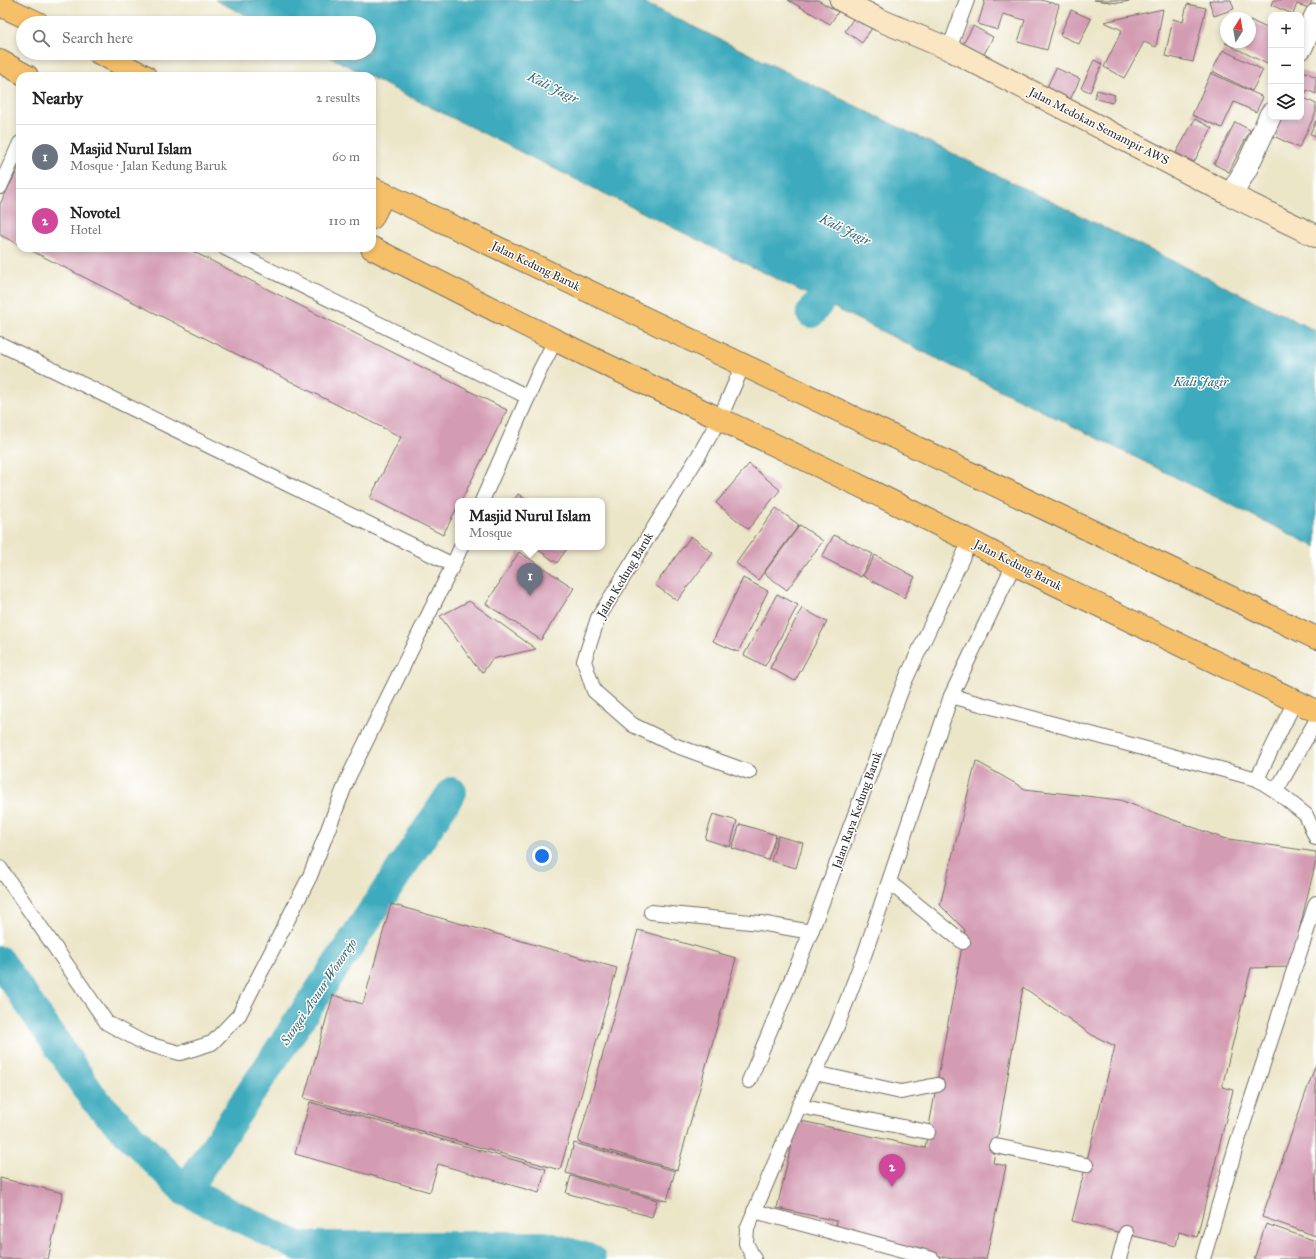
<!DOCTYPE html>
<meta charset="utf-8">
<style>
body{margin:0;font-family:"IM FELL Great Primer",serif;background:#f6f6f6;color:#222}
.controls{position:absolute;right:12px;top:12px;display:grid;overflow:hidden;border-radius:8px;box-shadow:0 2px 6px #0003}
.controls button{width:36px;height:36px;display:grid;place-items:center;padding:0;border:0;border-bottom:1px solid #e0e0e0;background:#fff;color:#222;font:20px sans-serif}
.compass{position:absolute;left:1220px;top:12px;width:36px;height:36px;border-radius:50%;background:#fff;box-shadow:0 2px 6px #0003;rotate:11deg}
.you{position:absolute;left:542px;top:856px;width:14px;height:14px;margin:-10px;border:3px solid #fff;border-radius:50%;background:#1a73e8;box-shadow:0 0 0 6px #1a73e833}
.badge{display:grid;place-items:center;width:26px;height:26px;border-radius:50%;background:#111827;color:#fff;font-size:13px;font-weight:700}
.pin{position:absolute;translate:-50% -33px;filter:drop-shadow(0 1px 2px #0008)}
.pin::after{content:'';position:absolute;top:21px;width:14px;height:12px;background:inherit;clip-path:polygon(0 0,100% 0,50% 100%)}
.popup{position:absolute;left:455px;top:498px;width:150px;height:52px;box-sizing:border-box;display:grid;place-content:center;border-radius:8px;background:#fff;filter:drop-shadow(0 1px 3px #0005);font-size:13px;white-space:nowrap;color:#767676}
.popup b{font-size:15px;color:#222}
.popup::after{content:'';position:absolute;left:50%;top:100%;margin-left:-8px;border:8px solid transparent;border-top-color:#fff}
.list{margin:0;padding:0;list-style:none}
h2{display:flex;justify-content:space-between;align-items:center;height:52px;margin:0;padding:0 16px;font-size:17px}
h2 small{font-size:13px;font-weight:400;color:#767676}
.list li{display:grid;grid-template-columns:26px 1fr auto;gap:12px;align-items:center;box-sizing:border-box;height:64px;padding:0 16px;border-top:1px solid #e0e0e0}
.list b{display:block;font-size:15px;white-space:nowrap}
.list p{margin:0;font-size:13px;white-space:nowrap;color:#767676}
.list em{font-size:13px;font-style:normal;color:#767676}
.icon{flex:none;width:22px;height:22px;fill:none;stroke:currentColor;stroke-width:2;stroke-linecap:round;stroke-linejoin:round}
.map{position:relative;flex:none;width:1316px;height:1259px;overflow:hidden}
.search{position:absolute;background:#fff;box-shadow:0 2px 6px #0003;left:16px;top:16px;width:360px;height:44px;display:flex;align-items:center;gap:10px;box-sizing:border-box;padding:0 14px;border-radius:22px;color:#767676;font-size:15px}
.panel{position:absolute;background:#fff;box-shadow:0 2px 6px #0003;left:16px;top:72px;width:360px;height:180px;border-radius:12px}
.map>svg:first-child{display:block}
.water{fill:#3eabbd;stroke:#346b74}
.lines{fill:none;stroke-linecap:round;stroke-linejoin:round}
.canal{stroke:#3eabbd;stroke-width:30}
.building{fill:#d49cb3}
.lane-casing{stroke:#6f6c62;stroke-width:16}
.street-casing{stroke:#6f6c62;stroke-width:24}
.secondary-casing{stroke:#6f6c62;stroke-width:24}
.primary-casing{stroke:#6f6c62;stroke-width:24}
.lane{stroke:#fff;stroke-width:14}
.street{stroke:#fff;stroke-width:22}
.secondary{stroke:#fbe6c4;stroke-width:22}
.primary{stroke:#f6c06b;stroke-width:22}
.labels{text-anchor:middle;dominant-baseline:central;stroke-width:3;stroke-linejoin:round;paint-order:stroke}
.street-label{font-size:12px;fill:#2b2b2b;stroke:#fff}
.water-label{font-size:13px;font-style:italic;fill:#34656d;stroke:#fff}
</style>
<div class="map">
<svg width="1316" height="1259" viewBox="0 0 1316 1259">
<rect width="100%" height="100%" fill="#fff"/>
<filter id="ink" filterUnits="userSpaceOnUse"><feTurbulence type="fractalNoise" baseFrequency=".025" numOctaves="2"/><feDisplacementMap in="SourceGraphic" scale="8" xChannelSelector="R" yChannelSelector="G"/><feConvolveMatrix kernelMatrix="1 2 1 2 8 2 1 2 1" color-interpolation-filters="sRGB"/></filter>
<filter id="wash" filterUnits="userSpaceOnUse"><feTurbulence type="fractalNoise" baseFrequency=".012" numOctaves="4" result="noise"/><feDisplacementMap in="SourceGraphic" scale="16" xChannelSelector="R" yChannelSelector="G"/><feGaussianBlur stdDeviation="0.9" result="paint"/><feColorMatrix in="noise" values="0 0 0 0 0 0 0 0 0 0 0 0 0 0 0 0 0 1.4 0 .05"/><feComposite in="paint" operator="in"/></filter>
<g filter="url(#wash)">
<rect width="100%" height="100%" fill="#ece6c9"/>
<path class="water" d="M215,0h424l677,331v216l-944,-469v-2h-4l-46,-23h47v-30h-107z"/>
<g class="lines">
<g class="canal">
<path d="M811,313l34,-45"/>
<path d="M0,961l94,138 91,92 113,55h247l46,13"/>
<path d="M185,1191l267,-399"/>
</g>
</g>
<g id="blocks">
<g class="building">
<path d="M788,0h30l20,12 -8,12z"/>
<path d="M985,0h56l18,5 -12,45 -29,-8 7,-22 -22,-6 -5,16 -20,-6z"/>
<path d="M1094,0h36v1l-12,2z"/>
<path d="M1213,0h18l3,9 -20,7 -5,-15z"/>
<path d="M1273,0h39l-3,8 -12,-4 -4,10 -22,-9z"/>
<path d="M1187,4l19,4 -13,54 -28,-6 8,-37 10,3z"/>
<path d="M1163,9l-7,38 -12,-5 -20,36 -20,-11 18,-37 -18,-8z"/>
<path d="M1071,10l20,9 -12,25 -19,-9z"/>
<path d="M855,16l17,12 -10,15 -17,-12z"/>
<path d="M1250,20l21,10v36l-46,-23 25,-1z"/>
<path d="M973,26l20,11 -10,19 -21,-10z"/>
<path d="M1223,50l40,20 -11,21 -40,-20z"/>
<path d="M1094,60l8,4 -12,28 -9,-4z"/>
<path d="M1056,68l24,11 -10,21 -24,-11z"/>
<path d="M1301,70l15,7v17l-9,-4 -3,8 12,6v8l-17,36 -32,-15 7,-16h27z"/>
<path d="M1211,73l52,24 -7,15 -22,-10 -12,26 -30,-13z"/>
<path d="M1097,90l18,5 -3,8 -18,-5z"/>
<path d="M1195,119l17,9 -18,34 -18,-9z"/>
<path d="M1316,121v15l-6,-2z"/>
<path d="M1235,122l15,8 -21,42 -15,-8z"/>
<path d="M20,165v80l-20,-10v-31z"/>
<path d="M26,248h160l321,162 -46,91h-3v5l-15,29 -73,-37 31,-61z"/>
<path d="M749,464l31,26 -32,39 -32,-26z"/>
<path d="M518,494l10,7h-15z"/>
<path d="M776,508l23,17 -41,55 -22,-17z"/>
<path d="M800,525l23,16 -36,49 -23,-17z"/>
<path d="M834,535l39,19 -12,23 -39,-20z"/>
<path d="M691,536l22,17 -36,48 -22,-16z"/>
<path d="M534,547h34l-11,16z"/>
<path d="M519,552l55,36 -33,52 -55,-36z"/>
<path d="M875,555l40,22 -11,21 -41,-22z"/>
<path d="M743,578l25,13 -30,61 -25,-11z"/>
<path d="M777,594l21,11 -33,61 -21,-11z"/>
<path d="M469,601l67,48 -44,10 -9,13 -8,-7 -35,-49z"/>
<path d="M802,608l25,14 -32,59 -25,-13z"/>
<path d="M976,761l49,28 95,11 102,38 94,14v9l-26,106 -39,1 -29,119 11,3 -36,147 -18,-5 -3,14 -104,-25 43,-175 -23,-11 -69,-48 -30,176 13,3 -20,93h-34l-117,-26 2,-12 -60,-13 20,-88 128,28 40,-218 -25,-25z"/>
<path d="M713,814l24,7 -7,26 -25,-8z"/>
<path d="M740,824l36,11 -8,25 -36,-12z"/>
<path d="M778,836l25,7 -7,25 -25,-7z"/>
<path d="M391,904l226,64 -57,202 -256,-72 29,-103 30,9z"/>
<path d="M638,930l98,28 -59,212 -99,-28z"/>
<path d="M1316,1064v172l-54,-19z"/>
<path d="M310,1102l236,67 -7,24 -101,-29 -8,28 -135,-38z"/>
<path d="M574,1143l101,28 -8,30 -101,-28z"/>
<path d="M571,1176l86,24 -5,17 -86,-24z"/>
<path d="M0,1178l63,15 -15,66h-48z"/>
<path d="M1266,1224l50,17v18h-62z"/>
</g>
</g>
</g>
<g filter="url(#ink)">
<use href="#blocks" fill-opacity="0" stroke="#6f6c62" stroke-width="1"/>
<g class="lines">
<defs>
<g id="lane">
<path d="M949,49l18,-49"/>
<path d="M0,187l20,-44"/>
<path d="M225,248l303,149"/>
<path d="M0,344l453,221 8,-18"/>
<path d="M743,365l-23,53 -21,37 -101,163 -14,43 10,30 39,34 41,20 75,27"/>
<path d="M482,501l58,-131 15,-29"/>
<path d="M951,696l306,83 19,12 30,24 10,23"/>
<path d="M1257,779l38,-78"/>
<path d="M1276,791l40,-70"/>
<path d="M0,868l107,155 37,20 36,10 32,-10 27,-28 71,-139 38,-98 105,-213"/>
<path d="M889,882l74,60"/>
<path d="M651,912l109,11 51,9"/>
<path d="M815,1073l86,19 36,-7"/>
<path d="M749,1081l62,-149 93,-249 66,-142"/>
<path d="M799,1106l129,26"/>
<path d="M996,1146l90,19"/>
<path d="M754,1211l178,48"/>
<path d="M754,1259l-8,-16 1,-14 52,-123 37,-77 29,-76 86,-257 63,-132"/>
<path d="M1119,1259l7,-26"/>
<path d="M1203,1259l34,-116 79,-240"/>
</g>
<g id="street">
<path d="M1301,48l15,-33"/>
<path d="M1231,195l16,-28 24,-53"/>
</g>
<path id="secondary" d="M841,0l39,20 69,29 282,146 85,41"/>
<g id="primary">
<path d="M0,5l38,18"/>
<path d="M99,53l46,23"/>
<path d="M0,61l27,15"/>
<path d="M372,188l944,450"/>
<path d="M372,218l12,-24"/>
<path d="M372,248c61,31 122,62 183,92 153,75 309,144 459,224l302,147"/>
</g>
</defs>
<use href="#lane" class="lane-casing"/>
<use href="#street" class="street-casing"/>
<use href="#secondary" class="secondary-casing"/>
<use href="#primary" class="primary-casing"/>
<use href="#lane" class="lane"/>
<use href="#street" class="street"/>
<use href="#secondary" class="secondary"/>
<use href="#primary" class="primary"/>
</g>
</g>
<g class="labels">
<g class="street-label">
<text transform="translate(1099 126) rotate(27)">Jalan Medokan Semampir AWS</text>
<text transform="translate(536 266) rotate(26)">Jalan Kedung Baruk</text>
<text transform="translate(1018 565) rotate(27)">Jalan Kedung Baruk</text>
<text transform="translate(625 575) rotate(-59)">Jalan Kedung Baruk</text>
<text transform="translate(857 810) rotate(-70)">Jalan Raya Kedung Baruk</text>
</g>
<g class="water-label">
<text transform="translate(553 88) rotate(26)">Kali Jagir</text>
<text transform="translate(845 230) rotate(26)">Kali Jagir</text>
<text x="1201" y="382">Kali Jagir</text>
<text transform="translate(319 992) rotate(-56)">Sungai Avuur Wonorejo</text>
</g>
</g>
</svg>
<div class="controls">
<button>+</button>
<button>−</button>
<button><svg class="icon" aria-label="layers" viewBox="0 0 24 24"><path d="M12 4l9 5-9 5-9-5zM3 14l9 5 9-5"/></svg></button>
</div>
<svg class="compass" viewBox="-18 -18 36 36"><path d="M0-13l5 13h-10z" fill="#e53935"/><path d="M0 13l5-13h-10z" fill="#767676"/></svg>
<div class="you"></div>
<div class="pin badge" style="left:530px;top:596px;background:#6b7280">1</div>
<div class="popup"><b>Masjid Nurul Islam</b>Mosque</div>
<div class="pin badge" style="left:892px;top:1187px;background:#d1479c">2</div>
<div class="search"><svg class="icon" aria-label="search" viewBox="0 0 24 24"><circle cx="10" cy="10" r="6"/><path d="M15 15l6 6"/></svg>Search here</div>
<section class="panel">
<h2>Nearby<small>2 results</small></h2>
<ul class="list">
<li><span class="badge" style="background:#6b7280">1</span><div><b>Masjid Nurul Islam</b><p>Mosque · Jalan Kedung Baruk</p></div><em>60 m</em></li>
<li><span class="badge" style="background:#d1479c">2</span><div><b>Novotel</b><p>Hotel</p></div><em>110 m</em></li>
</ul>
</section>
</div>
